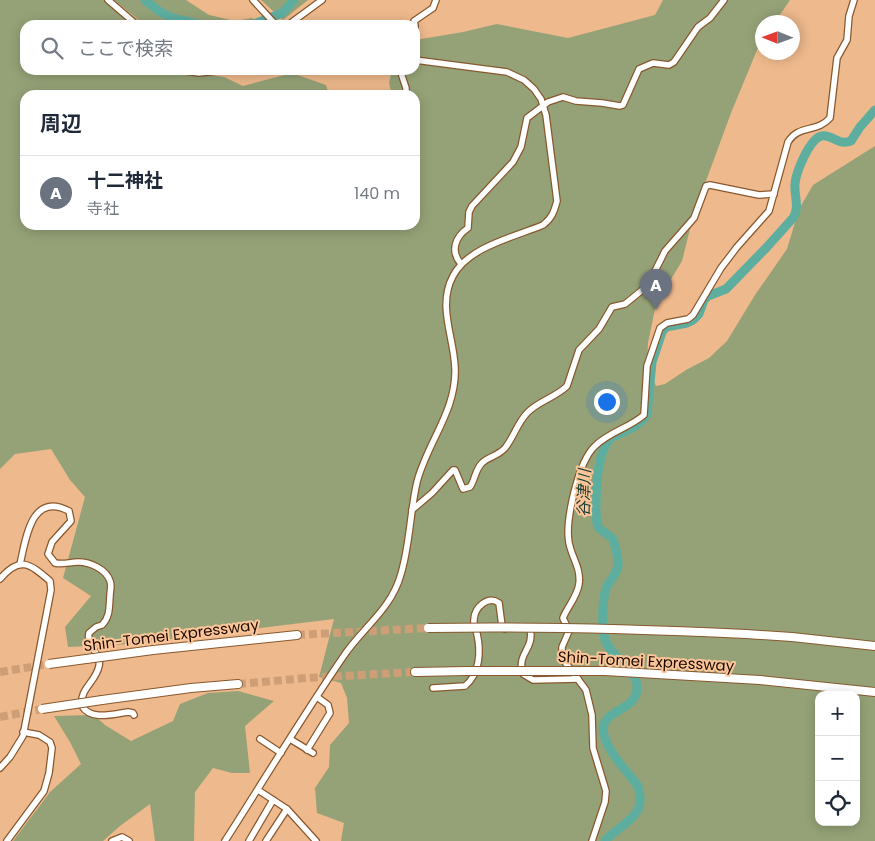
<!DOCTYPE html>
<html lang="ja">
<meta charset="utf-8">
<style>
body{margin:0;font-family:Poppins,"Noto Sans JP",sans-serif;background:#f2f2f3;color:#1f2937}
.controls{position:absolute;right:15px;bottom:15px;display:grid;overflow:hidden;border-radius:10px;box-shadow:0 2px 12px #0003}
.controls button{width:45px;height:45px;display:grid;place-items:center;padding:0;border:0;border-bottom:1px solid #e0e1e3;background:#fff;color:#1f2937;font:25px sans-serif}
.compass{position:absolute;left:755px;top:15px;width:45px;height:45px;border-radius:50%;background:#fff;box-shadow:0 2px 12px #0003;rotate:271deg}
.you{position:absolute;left:606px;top:401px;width:18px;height:18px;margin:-12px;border:4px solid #fff;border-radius:50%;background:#1a73e8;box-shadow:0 0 0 8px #1a73e833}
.badge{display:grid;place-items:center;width:32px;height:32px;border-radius:50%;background:#0f766e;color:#fff;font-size:16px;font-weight:700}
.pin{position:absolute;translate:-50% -41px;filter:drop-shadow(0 1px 2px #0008)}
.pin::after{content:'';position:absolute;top:26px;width:18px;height:15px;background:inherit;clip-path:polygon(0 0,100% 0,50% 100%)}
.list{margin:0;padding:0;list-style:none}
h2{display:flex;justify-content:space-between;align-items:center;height:65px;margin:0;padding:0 20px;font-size:21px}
h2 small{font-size:16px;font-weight:400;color:#747a83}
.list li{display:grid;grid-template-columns:32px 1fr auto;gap:15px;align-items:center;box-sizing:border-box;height:75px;padding:0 20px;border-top:1px solid #e0e1e3}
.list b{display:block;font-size:19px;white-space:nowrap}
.list p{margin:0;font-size:16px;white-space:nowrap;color:#747a83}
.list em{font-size:16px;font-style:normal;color:#747a83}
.icon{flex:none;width:28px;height:28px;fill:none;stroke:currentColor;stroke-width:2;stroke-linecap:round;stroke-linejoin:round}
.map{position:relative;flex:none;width:875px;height:841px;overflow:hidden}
.search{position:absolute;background:#fff;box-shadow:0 2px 12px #0003;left:20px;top:20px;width:400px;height:55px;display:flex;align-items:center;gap:12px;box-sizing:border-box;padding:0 18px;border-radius:15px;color:#747a83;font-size:19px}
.panel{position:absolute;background:#fff;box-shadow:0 2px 12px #0003;left:20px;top:90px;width:400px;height:140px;border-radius:15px}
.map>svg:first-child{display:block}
.green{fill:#95a277;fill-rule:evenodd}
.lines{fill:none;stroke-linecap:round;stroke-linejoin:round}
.river{stroke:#5eaea0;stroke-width:9}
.highway-tunnel{stroke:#ce9f77;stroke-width:8;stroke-dasharray:8 4;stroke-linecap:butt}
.minor-casing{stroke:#88592e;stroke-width:8}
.highway-casing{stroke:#88592e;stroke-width:10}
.minor{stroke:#fff;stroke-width:5.5}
.highway{stroke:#fff;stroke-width:8}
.highway-bridge-casing{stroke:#88592e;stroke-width:10;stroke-linecap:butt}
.highway-bridge{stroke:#fff;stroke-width:8}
.labels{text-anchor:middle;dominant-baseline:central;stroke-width:4;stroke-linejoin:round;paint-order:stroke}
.street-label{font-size:15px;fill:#1c0a00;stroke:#fcc699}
.water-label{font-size:16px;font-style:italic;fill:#153b35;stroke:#fcc699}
</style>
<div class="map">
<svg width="875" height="841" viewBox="0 0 875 841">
<rect width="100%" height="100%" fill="#eeb98c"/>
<g class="green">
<path d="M0,0h108l22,25h-105v45h149l50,7 19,9 49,-13 34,12 3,10h-304v130h390v-130h-23l-3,-12 3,-13h23v-30l48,-8 34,-8 71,14 87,-23 8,-15h127l-15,22h-13v20l-5,8 -26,63 -21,57 -17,47 -11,44 -26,43 -8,39 -1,23 9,20 9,-2 21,-14 23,-12 18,-17 28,-46 32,-46 12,-40 14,-24 62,-39v695h-534l3,-18 -27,-10 -2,-25 14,-21 1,-22 19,-22 -2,-25 -6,-15 -22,-6 15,-58 -203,25 -63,3 -3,-20 26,-31 -28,-18 22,-81 -15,-17 -19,-31 -36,5 -15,15zM819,695h37v127h-37z"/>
<path d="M114,0h72l23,15 26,6 17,-3 11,7h-118z"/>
<path d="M261,0h47l-25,20z"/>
<path d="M238,691l36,10 -29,25 5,47h-18l-19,-5 -18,24 -1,49h-39l-5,-37 -30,22 -17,15h-90l37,-49 31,-28 -11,-22 -16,-26 40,-1 11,10 26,16 42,-20 7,-17 28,-11z"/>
</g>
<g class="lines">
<g class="river">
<path d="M145,0c9,8 23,18 35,20 6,1 12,2 19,5"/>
<path d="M252,25l30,-12 12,-13"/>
<path d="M605,841c17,-19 43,-23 33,-55 -11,-15 -29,-32 -34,-51 -7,-27 35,-22 33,-49 -2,-21 -30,-30 -33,-51 -2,-11 -2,-38 3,-49 4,-6 10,-13 11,-20 1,-9 -3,-19 -5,-27l-14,-11 -2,-4c-2,-20 -2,-73 15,-87 2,-1 5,-2 7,-3 11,-5 21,-9 28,-20l5,-52 10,-30 4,-5 21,-4 6,-3 6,-6 5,-14 4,-4 18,-7 40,-41 27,-30c7,-11 1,-22 2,-34 1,-12 14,-44 26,-48 11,-3 16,10 30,5l9,-14 15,-17"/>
</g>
<g class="highway-tunnel">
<path d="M297,635l131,-7"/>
<path d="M0,672l49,-8"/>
<path d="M238,684l69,-6 108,-6"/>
<path d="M0,717l42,-8"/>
</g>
<defs>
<g id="minor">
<path d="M108,0l29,25"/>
<path d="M253,0l23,25"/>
<path d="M288,25l34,-25"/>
<path d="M415,25l-1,-4 19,-13 3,-8"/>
<path d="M415,28v7"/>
<path d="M180,70l19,3 26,-3"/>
<path d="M400,70l6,18v7"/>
<path d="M461,264c-11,-13 -6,-27 7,-36l1,-16 3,-6 41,-44 8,-15 6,-29 21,-16 15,-5 13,4 26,2 18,3 3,-1 16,-36 14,-6 16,2 5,-3 24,-35 12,-9 14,-18"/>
<path d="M412,510l20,-17 21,-23h2l8,19 7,-2c5,-7 5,-17 12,-24 6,-6 16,-7 23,-15 9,-11 12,-25 23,-36 11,-11 28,-15 39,-26l12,-36 20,-21 13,-22 13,-3 21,-17 6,-10 13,-26 29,-33 12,-32 4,-1 49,10 15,-1"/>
<path d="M20,564c6,-25 11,-73 49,-53l2,10 -19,21 -4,12 7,9c8,2 15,-1 23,-1 12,0 28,7 32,19 2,5 0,10 0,15 -1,12 0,21 -8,29l-6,2 -7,6c-3,13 13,21 10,33 -3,16 -20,23 -17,40 9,15 31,8 46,6l5,1 1,2"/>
<path d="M0,579c20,-24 30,-15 50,2l1,9 -28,146 -13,21 -10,11"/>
<path d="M526,627l4,1c5,22 -14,25 -7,46l10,6 45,-1"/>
<path d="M433,688l32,-2c15,-12 16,-35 12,-52 -1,-5 -4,-10 -3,-15 1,-12 14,-24 25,-16l3,23 3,3"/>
<path d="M260,739l21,14"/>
<path d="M290,739l23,14"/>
<path d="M307,750l23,-37 -2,-8 -11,-8"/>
<path d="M258,790l29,19 29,32"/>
<path d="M7,841l37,-50 5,-18 3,-25 -2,-6 -11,-7 -16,-3"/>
<path d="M112,841l10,-4 7,4"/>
<path d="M225,841c39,-61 77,-124 118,-184 20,-30 48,-47 58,-83 9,-30 9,-62 16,-92 10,-39 40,-72 38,-114 -1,-31 -18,-62 -2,-92 15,-29 61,-39 90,-51 9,-7 11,-13 14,-24l-11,-86 -5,-16 -7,-10 -10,-9 -17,-8 -92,-12"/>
<path d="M249,841l24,-41"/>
<path d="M266,841l21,-32"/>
<path d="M592,841l13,-39 1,-11 -13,-43 -1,-33 -6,-25 -21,-28 -3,-6v-9l7,-16 -6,-13c5,-12 14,-21 16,-34 2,-16 -7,-26 -10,-41 -4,-22 9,-81 26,-97 14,-14 34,-18 49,-31l3,-49 13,-38 7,-5 21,-4 5,-4 28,-47 16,-21 32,-36 19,-69c11,-18 29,-9 42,-24l7,-60 10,-18 2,-24 5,-16"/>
</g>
<g id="highway">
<path d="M746,634l46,3 83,9"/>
<path d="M153,650l144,-15"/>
<path d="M415,672l52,-1"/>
<path d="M760,680l115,12"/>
<path d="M102,700l89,-12 47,-4"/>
</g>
</defs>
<use href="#minor" class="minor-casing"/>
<use href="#highway" class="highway-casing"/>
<use href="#minor" class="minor"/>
<use href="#highway" class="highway"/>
<defs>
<g id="highway-bridge">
<path d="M428,628c107,-2 211,1 318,6"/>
<path d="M49,664l104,-14"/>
<path d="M467,671h138l155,9"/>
<path d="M42,709l60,-9"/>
</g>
</defs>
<use href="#highway-bridge" class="highway-bridge-casing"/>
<use href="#highway-bridge" class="highway-bridge"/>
</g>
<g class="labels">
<g class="street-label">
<text transform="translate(171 635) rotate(-7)">Shin-Tomei Expressway</text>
<text transform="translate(646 661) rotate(3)">Shin-Tomei Expressway</text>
</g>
<g class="water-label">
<text transform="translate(584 493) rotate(-88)">谷津川</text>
</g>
</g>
</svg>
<div class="controls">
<button>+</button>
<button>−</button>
<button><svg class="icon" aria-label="locate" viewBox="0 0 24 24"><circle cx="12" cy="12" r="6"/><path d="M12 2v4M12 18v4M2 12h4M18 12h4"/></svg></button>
</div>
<svg class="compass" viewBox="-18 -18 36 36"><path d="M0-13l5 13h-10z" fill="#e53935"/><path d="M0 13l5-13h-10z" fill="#747a83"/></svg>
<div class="you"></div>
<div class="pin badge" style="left:656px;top:310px;background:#6b7280">A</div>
<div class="search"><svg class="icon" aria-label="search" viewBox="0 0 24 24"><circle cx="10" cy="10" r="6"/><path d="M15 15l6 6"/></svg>ここで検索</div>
<section class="panel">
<h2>周辺<small></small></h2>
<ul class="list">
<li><span class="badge" style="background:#6b7280">A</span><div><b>十二神社</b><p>寺社</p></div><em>140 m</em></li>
</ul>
</section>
</div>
